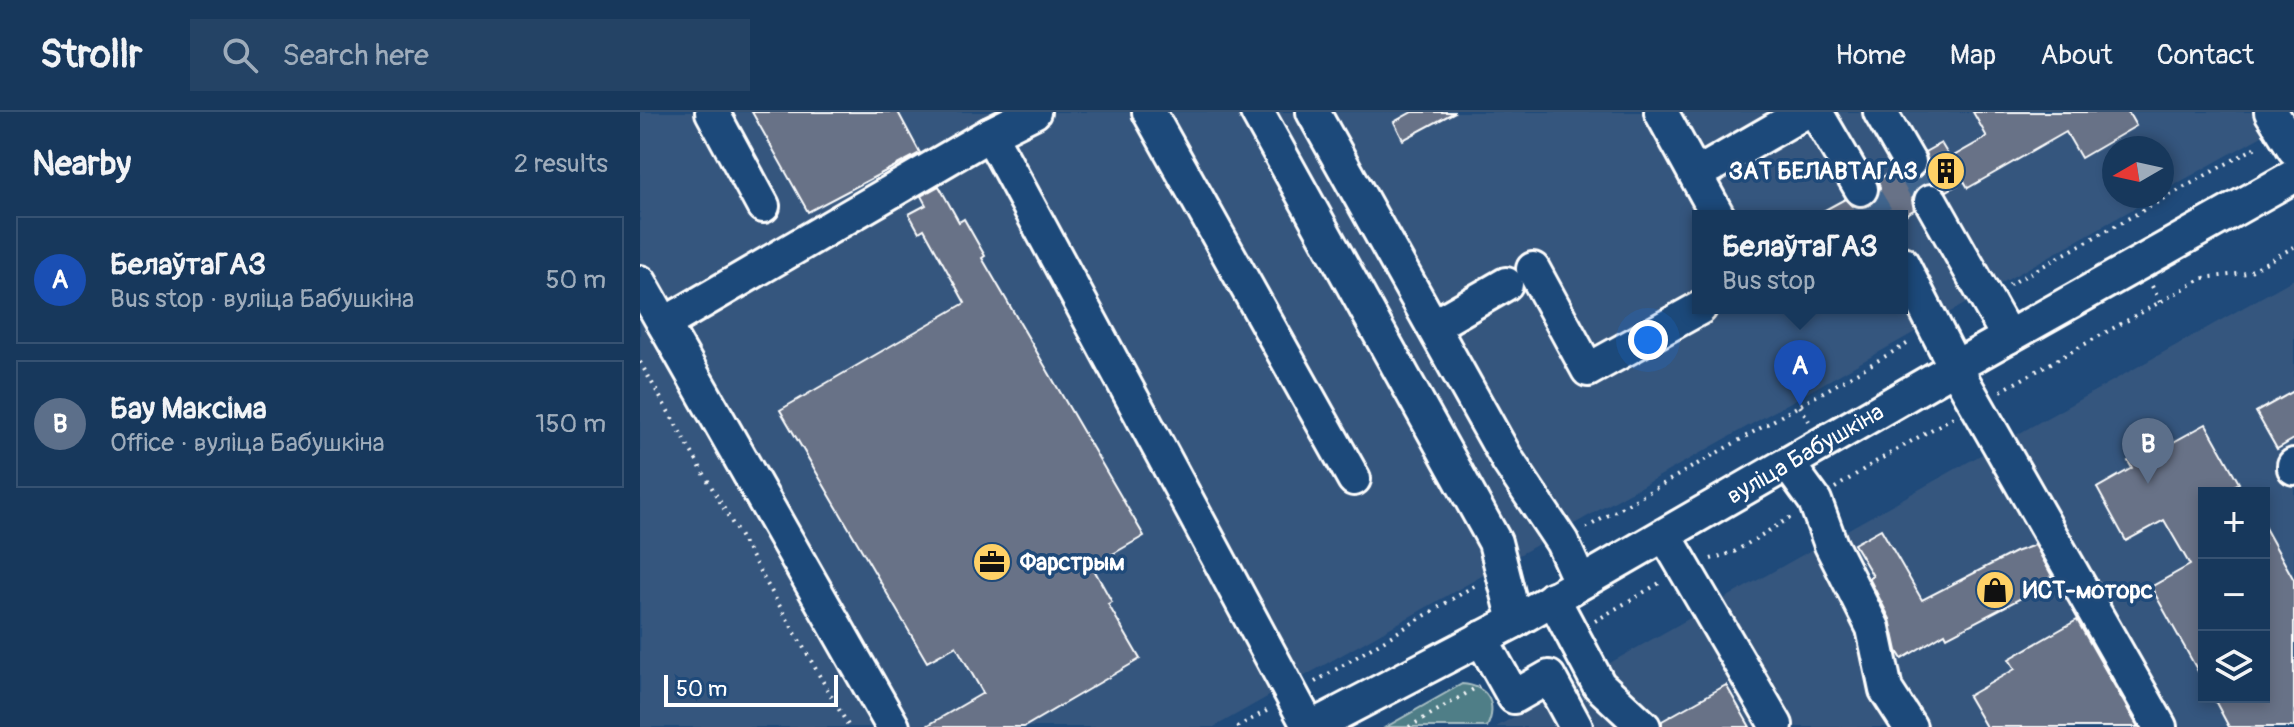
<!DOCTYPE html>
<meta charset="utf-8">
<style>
body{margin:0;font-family:Pangolin,sans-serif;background:#244365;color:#f1f3f6}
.controls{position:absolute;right:24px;bottom:24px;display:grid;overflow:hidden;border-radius:0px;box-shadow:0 4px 12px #0003}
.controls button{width:72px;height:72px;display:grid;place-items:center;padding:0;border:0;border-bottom:2px solid #365272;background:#17385c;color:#f1f3f6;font:40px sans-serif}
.compass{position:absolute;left:1462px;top:24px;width:72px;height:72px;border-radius:50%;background:#17385c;box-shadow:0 4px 12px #0003;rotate:261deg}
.scale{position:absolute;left:24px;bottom:20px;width:174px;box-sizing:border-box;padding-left:8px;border:4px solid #fff;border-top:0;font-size:22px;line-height:28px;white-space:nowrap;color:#fff;-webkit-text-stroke:6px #1f4a7a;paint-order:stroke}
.you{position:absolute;left:1008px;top:228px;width:28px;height:28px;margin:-20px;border:6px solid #fff;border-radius:50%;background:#1a73e8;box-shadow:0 0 0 12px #1a73e833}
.badge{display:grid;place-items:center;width:52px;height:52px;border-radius:50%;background:#d6ab8b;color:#fff;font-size:26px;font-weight:700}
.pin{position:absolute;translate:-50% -66px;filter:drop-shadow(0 2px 4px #0008)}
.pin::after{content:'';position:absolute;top:42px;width:28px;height:24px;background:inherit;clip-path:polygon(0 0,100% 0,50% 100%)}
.popup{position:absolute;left:1052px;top:98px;width:216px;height:104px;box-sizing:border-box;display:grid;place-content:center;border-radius:0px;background:#17385c;filter:drop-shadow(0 2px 6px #0005);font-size:26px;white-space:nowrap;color:#9eacbb}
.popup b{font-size:30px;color:#f1f3f6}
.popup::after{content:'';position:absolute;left:50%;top:100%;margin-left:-16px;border:16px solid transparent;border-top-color:#17385c}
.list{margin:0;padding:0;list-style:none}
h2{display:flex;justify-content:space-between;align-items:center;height:104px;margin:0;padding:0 32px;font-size:34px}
h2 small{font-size:26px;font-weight:400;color:#9eacbb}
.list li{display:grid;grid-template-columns:52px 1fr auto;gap:24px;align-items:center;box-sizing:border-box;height:128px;margin:0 16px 16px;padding:0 16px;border:2px solid #365272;border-radius:0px}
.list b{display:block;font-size:30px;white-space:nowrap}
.list p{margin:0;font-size:26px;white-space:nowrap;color:#9eacbb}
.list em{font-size:26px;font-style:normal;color:#9eacbb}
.icon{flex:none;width:44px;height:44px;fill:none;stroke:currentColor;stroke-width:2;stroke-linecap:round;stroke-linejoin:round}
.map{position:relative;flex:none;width:1654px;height:615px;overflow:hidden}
header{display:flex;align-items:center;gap:48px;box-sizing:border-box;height:112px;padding:0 40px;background:#17385c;border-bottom:2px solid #365272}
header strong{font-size:38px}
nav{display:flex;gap:44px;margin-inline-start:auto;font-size:28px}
.search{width:560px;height:72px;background:#244365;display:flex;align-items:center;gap:20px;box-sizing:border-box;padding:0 28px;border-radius:0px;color:#9eacbb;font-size:30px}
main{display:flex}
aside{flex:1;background:#17385c}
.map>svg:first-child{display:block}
.built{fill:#35567e;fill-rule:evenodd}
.green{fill:#507e87;stroke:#a8bec3;stroke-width:2}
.building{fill:#677287;stroke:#fff;stroke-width:2}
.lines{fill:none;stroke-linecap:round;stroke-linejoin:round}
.minor-tunnel{stroke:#41658e;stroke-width:32;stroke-dasharray:32 16;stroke-linecap:butt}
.minor-casing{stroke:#fff;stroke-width:38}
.path{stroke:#fff;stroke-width:4;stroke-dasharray:2 6;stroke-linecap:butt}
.minor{stroke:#1f4a7a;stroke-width:32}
.labels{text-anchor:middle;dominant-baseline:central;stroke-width:7;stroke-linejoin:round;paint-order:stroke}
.poi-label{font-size:24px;font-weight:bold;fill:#fff;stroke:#1f4a7a;text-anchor:start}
.street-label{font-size:24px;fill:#fff;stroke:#1f4a7a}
</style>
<header>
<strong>Strollr</strong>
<div class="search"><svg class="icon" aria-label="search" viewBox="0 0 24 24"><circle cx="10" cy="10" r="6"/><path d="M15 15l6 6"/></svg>Search here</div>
<nav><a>Home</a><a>Map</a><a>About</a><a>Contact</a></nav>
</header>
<main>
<aside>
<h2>Nearby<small>2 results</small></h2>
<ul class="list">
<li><span class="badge" style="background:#1a4fb4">A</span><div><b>БелаўтаГАЗ</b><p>Bus stop · вуліца Бабушкіна</p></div><em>50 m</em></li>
<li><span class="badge" style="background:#5c6f8a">B</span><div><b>Бау Максіма</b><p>Office · вуліца Бабушкіна</p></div><em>150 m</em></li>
</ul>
</aside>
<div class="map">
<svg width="1654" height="615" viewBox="0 0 1654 615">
<rect width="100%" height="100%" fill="#1f4a7a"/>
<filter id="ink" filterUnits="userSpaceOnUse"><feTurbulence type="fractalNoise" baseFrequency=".0125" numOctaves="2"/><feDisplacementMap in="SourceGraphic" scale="16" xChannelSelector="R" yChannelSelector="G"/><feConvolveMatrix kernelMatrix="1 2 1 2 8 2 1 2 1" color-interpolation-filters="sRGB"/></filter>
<g filter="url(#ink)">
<g class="built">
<path d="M0,0h1654v6l-132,74v-44h-48v48h42l-942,531h-574zM1058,104h204v92h-204z"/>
<path d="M1654,167v448h-798zM1564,381h60v204h-60z"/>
</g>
<path class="green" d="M822,572c26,2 36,20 25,43h-101z"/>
<g class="building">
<path d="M112,0h146l22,41 -112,59z"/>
<path d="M772,0h43l-52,28 -9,-18z"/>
<path d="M1333,0h155l8,14 -55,32 -15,-26 -98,56 -4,-7 -17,10 -7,-7 -8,-2 -10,2 -8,8 -2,8 2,10 -11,6h-89l31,-17 7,7 10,2 8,-2 8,-8 2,-10 -2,-8 14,-9 8,8 10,2 8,-2 8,-8 2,-10 -3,-9 16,-9 9,15 37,-21z"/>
<path d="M299,74l20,36 5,-3 21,37 -3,2 162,278 -52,30 20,36 -4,2 32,55 -116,68h-99l58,-34 -27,-47 -29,16 -147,-252 185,-107 -41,-74 -5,3 -10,-18 17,-9 -5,-9z"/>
<path d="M1654,279v48l-17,10 -21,-37z"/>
<path d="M1566,312l33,59 -18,10h-17v189l-53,-95 39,-22 -26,-45 -38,21 -29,-53 35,-20 -4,-7 19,-11 3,5z"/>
<path d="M1624,414l30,54v147h-65l-16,-30h51z"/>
<path d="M1241,417l41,71 93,-48 20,-7 17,31 -23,18 -82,43 -2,-4 -43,26 -5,-8 -7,-32 -21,-41 4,-2 -19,-32z"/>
<path d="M1437,508l61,107h-152l-18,-31 47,-27 -6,-10z"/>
<path d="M1086,573l24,42h-88v-6z"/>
</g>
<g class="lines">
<g class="minor-tunnel">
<path d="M1269,50l22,39"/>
<path d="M1221,77l16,27"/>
</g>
<defs>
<g id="minor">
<path d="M72,0l51,94"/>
<path d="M509,0l205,367"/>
<path d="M617,0l238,430 20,79"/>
<path d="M673,0l195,349 54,81 18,40"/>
<path d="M1021,0l57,104"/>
<path d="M1176,0l45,77"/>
<path d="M1240,0l29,50"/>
<path d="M1631,0l23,37"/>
<path d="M350,22l44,-22"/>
<path d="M1071,54l94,-54"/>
<path d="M1291,89l77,136"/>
<path d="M1262,151l53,104 205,360"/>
<path d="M893,157l55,101 112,-62"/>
<path d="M0,170l253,445"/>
<path d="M24,212l326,-190 319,593"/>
<path d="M793,214l73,-42"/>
<path d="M1148,352l27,37 16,44 42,83 13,62 24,37"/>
<path d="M1654,353v3"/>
<path d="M1025,423l111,190"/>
<path d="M913,486l46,87 45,42"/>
<path d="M841,526l33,59 35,-20 27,50"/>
<path id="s1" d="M672,615l203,-106 440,-254 339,-191"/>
</g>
</defs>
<use href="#minor" class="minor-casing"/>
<g class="path">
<path d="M1369,173l251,-140"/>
<path d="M1512,174l8,16"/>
<path d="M0,250l209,365"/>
<path d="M1361,279l202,-113 44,-5 47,-26"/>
<path d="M1160,294l9,15"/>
<path d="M1195,376l37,-24 83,-48"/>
<path d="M946,416l326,-187"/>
<path d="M1071,447l23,-7 57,-35"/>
<path d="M955,509l68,-40"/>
<path d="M675,570l164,-99"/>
<path d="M597,615l33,-18"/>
<path d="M769,615l70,-41"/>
</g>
<use href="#minor" class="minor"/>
</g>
</g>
<defs>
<symbol id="building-disc" viewBox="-11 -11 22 22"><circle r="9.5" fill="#ffd166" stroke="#1f4a7a"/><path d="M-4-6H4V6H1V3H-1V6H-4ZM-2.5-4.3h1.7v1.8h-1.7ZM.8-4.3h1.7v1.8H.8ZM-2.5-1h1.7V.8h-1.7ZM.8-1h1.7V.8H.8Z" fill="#111"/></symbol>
<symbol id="office-disc" viewBox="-11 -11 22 22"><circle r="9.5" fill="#ffd166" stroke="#1f4a7a"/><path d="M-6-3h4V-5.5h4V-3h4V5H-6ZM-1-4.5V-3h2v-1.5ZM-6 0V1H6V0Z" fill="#111"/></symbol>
<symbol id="shop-disc" viewBox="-11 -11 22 22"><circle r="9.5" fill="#ffd166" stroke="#1f4a7a"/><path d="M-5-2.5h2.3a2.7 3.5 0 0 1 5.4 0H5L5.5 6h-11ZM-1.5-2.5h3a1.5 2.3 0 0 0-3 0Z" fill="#111"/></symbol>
</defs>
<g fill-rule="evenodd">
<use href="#building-disc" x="1284" y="37" width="44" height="44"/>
<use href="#office-disc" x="330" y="428" width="44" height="44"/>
<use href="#shop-disc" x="1333" y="456" width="44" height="44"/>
</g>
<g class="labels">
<g class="poi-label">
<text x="1278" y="59" text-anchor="end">ЗАТ БЕЛАВТАГАЗ</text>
<text x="380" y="450">Фарстрым</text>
<text x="1383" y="478">ИСТ-моторс</text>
</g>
<g class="street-label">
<text stroke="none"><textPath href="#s1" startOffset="564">вуліца Бабушкіна</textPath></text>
</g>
</g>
</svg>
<div class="controls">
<button>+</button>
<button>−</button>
<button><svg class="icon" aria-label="layers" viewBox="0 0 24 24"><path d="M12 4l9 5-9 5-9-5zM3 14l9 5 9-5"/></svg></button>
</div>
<svg class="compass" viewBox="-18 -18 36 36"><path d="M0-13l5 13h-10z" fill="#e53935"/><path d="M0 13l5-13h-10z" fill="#9eacbb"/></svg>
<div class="scale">50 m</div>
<div class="you"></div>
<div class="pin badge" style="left:1160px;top:294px;background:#1a4fb4">A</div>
<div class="popup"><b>БелаўтаГАЗ</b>Bus stop</div>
<div class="pin badge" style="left:1508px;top:372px;background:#5c6f8a">B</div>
</div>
</main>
